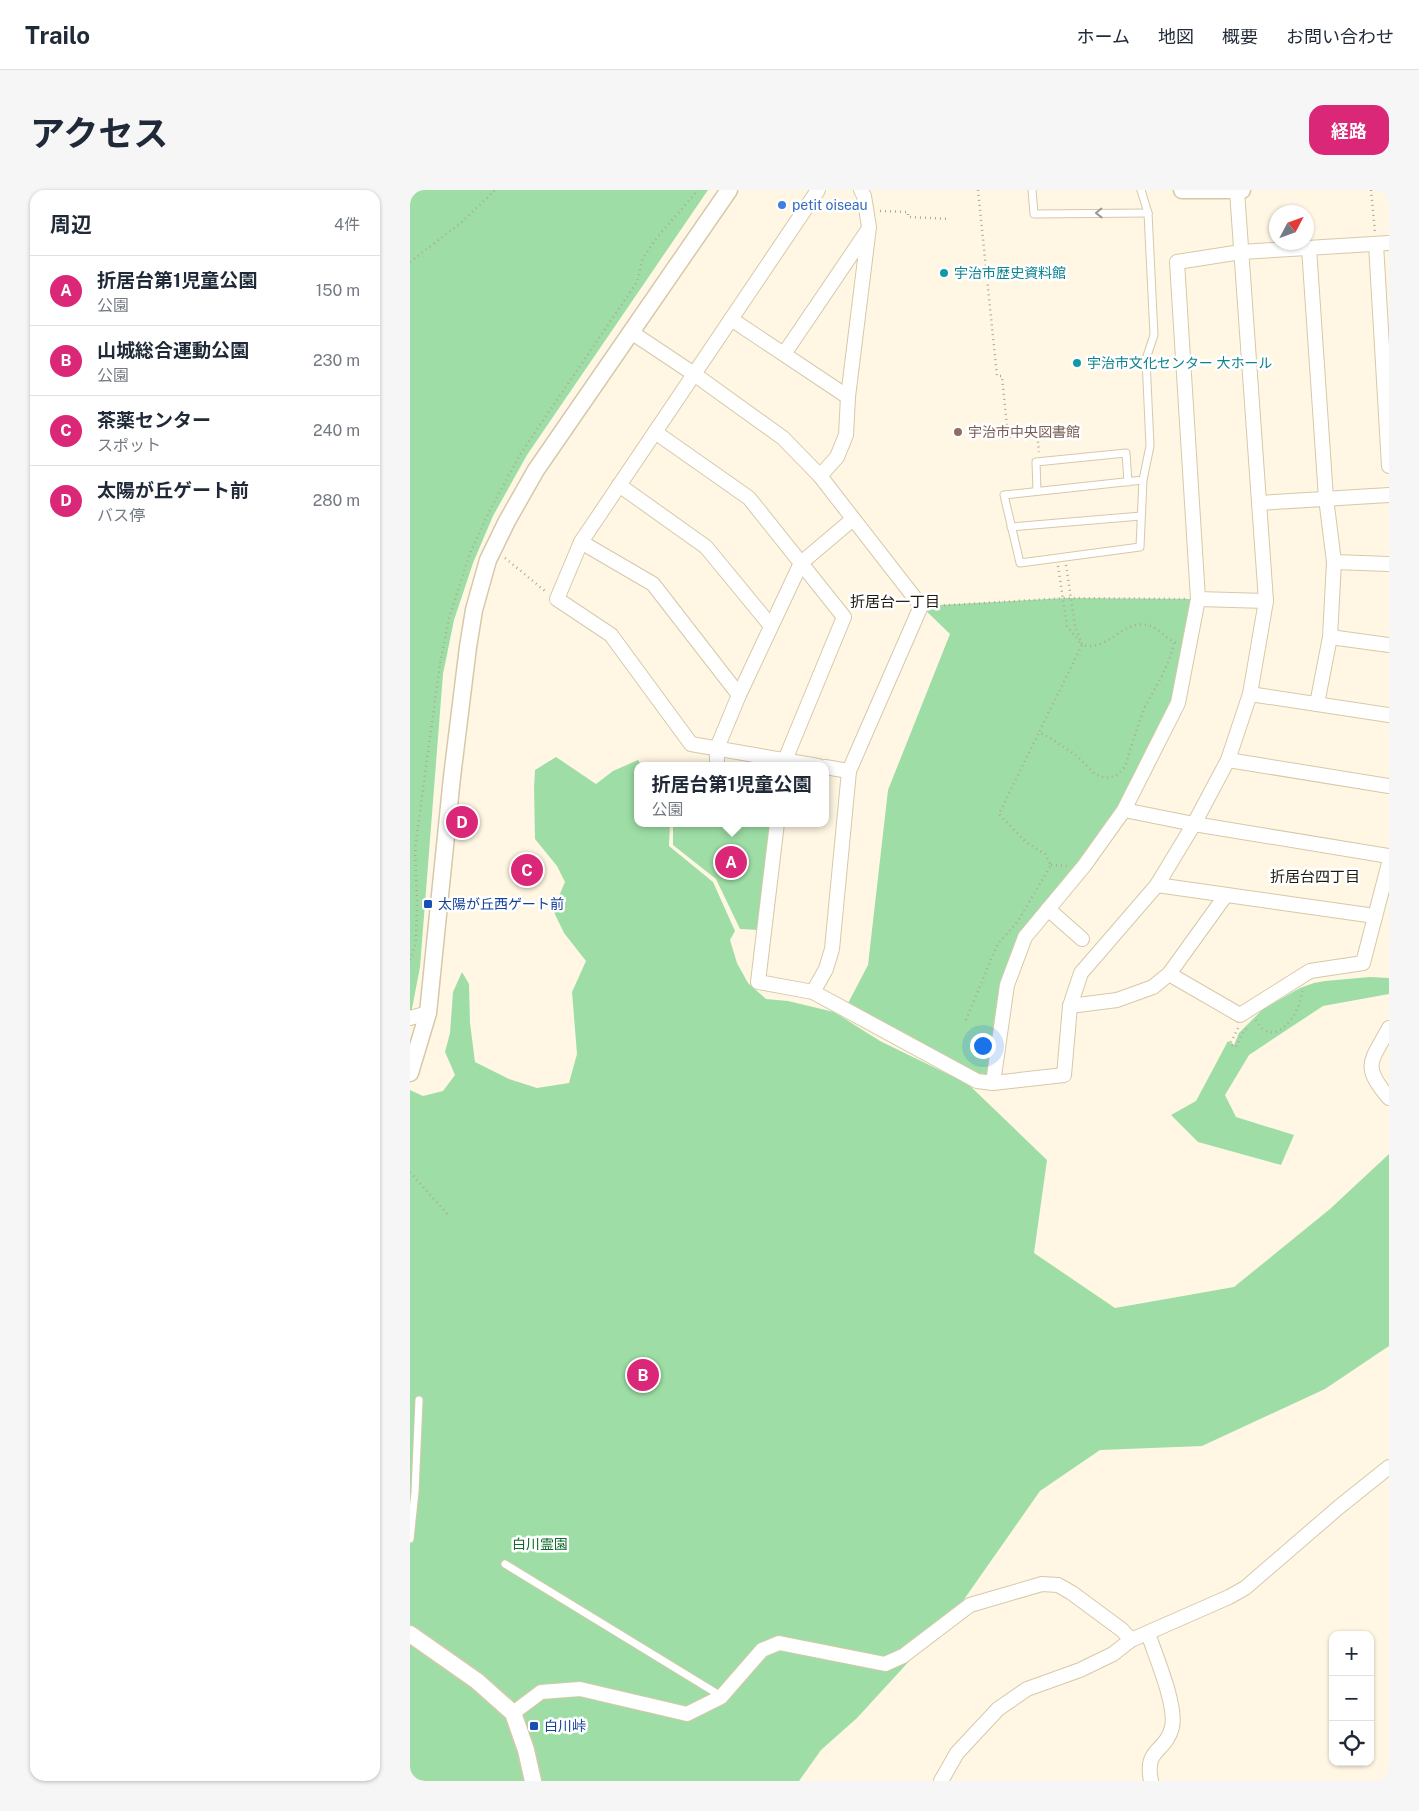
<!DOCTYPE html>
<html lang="ja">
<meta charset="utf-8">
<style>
body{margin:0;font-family:"Public Sans","Noto Sans JP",sans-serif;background:#f6f6f7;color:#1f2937}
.controls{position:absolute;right:15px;bottom:15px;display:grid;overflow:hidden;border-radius:10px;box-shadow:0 1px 4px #0004}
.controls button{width:45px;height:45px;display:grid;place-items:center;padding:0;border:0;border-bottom:1px solid #e0e1e3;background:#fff;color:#1f2937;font:25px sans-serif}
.compass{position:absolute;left:859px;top:15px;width:45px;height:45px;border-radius:50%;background:#fff;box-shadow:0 1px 4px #0004;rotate:49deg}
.you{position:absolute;left:572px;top:855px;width:18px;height:18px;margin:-12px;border:4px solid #fff;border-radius:50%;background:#1a73e8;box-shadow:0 0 0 8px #1a73e833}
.badge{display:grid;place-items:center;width:32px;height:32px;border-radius:50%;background:#db2777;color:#fff;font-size:16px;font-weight:700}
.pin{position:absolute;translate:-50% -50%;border:2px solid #fff;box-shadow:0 1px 5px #0006}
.popup{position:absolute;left:224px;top:572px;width:195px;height:65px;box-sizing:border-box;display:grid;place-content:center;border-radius:10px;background:#fff;filter:drop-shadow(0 1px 4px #0005);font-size:16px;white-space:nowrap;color:#747a83}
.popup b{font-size:19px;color:#1f2937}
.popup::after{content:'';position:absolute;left:50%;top:100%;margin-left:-10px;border:10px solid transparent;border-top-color:#fff}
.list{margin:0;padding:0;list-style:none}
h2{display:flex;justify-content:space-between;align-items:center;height:65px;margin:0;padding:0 20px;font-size:21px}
h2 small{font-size:16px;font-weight:400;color:#747a83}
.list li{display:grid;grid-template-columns:32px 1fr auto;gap:15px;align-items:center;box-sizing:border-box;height:70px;padding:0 20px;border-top:1px solid #e0e1e3}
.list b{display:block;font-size:19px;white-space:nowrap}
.list p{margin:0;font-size:16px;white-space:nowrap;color:#747a83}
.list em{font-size:16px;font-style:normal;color:#747a83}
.icon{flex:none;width:28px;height:28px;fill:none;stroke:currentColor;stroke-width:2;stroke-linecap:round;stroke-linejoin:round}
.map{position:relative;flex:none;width:979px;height:1591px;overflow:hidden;border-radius:15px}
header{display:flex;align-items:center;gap:30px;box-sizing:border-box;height:70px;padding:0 25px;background:#fff;border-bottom:1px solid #e0e1e3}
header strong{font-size:24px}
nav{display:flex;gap:28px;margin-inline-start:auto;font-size:18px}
.intro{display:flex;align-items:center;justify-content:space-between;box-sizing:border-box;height:120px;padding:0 30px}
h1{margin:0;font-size:35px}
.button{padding:12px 22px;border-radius:15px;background:#db2777;color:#fff;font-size:18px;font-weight:700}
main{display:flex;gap:30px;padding:0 30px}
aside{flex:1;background:#fff;border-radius:15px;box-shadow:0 1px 4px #0004}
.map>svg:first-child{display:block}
.green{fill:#9edea6}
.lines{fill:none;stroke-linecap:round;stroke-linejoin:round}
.service-casing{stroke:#d5c9a9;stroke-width:9}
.minor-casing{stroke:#d5c9a9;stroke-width:16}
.tertiary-casing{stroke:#d5c9a9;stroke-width:19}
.path{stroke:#afa897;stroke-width:2.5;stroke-dasharray:1 4;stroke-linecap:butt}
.service{stroke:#fff;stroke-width:7}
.minor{stroke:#fff;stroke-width:14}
.tertiary{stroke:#fff;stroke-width:16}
.oneway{stroke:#9a9893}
.shop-dot{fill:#3f7fe0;stroke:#fff;stroke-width:2}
.culture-dot{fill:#0f9aa8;stroke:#fff;stroke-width:2}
.education-dot{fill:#8d6e63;stroke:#fff;stroke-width:2}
.transit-dot{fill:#1a4fb4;stroke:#fff;stroke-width:2}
.labels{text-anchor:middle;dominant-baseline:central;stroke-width:5;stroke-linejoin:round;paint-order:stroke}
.shop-label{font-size:14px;fill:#366cbe;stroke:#fff;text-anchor:start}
.culture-label{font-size:14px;fill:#0d838f;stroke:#fff;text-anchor:start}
.education-label{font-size:14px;fill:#785e54;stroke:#fff;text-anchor:start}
.transit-label{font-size:14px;fill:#164399;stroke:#fff;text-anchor:start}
.park-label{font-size:14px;fill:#10692a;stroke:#fff}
.neighbourhood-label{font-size:15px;fill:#1e190e;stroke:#fff}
</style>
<header>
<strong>Trailo</strong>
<nav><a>ホーム</a><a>地図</a><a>概要</a><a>お問い合わせ</a></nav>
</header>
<div class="intro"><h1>アクセス</h1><a class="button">経路</a></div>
<main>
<aside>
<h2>周辺<small>4件</small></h2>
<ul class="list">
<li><span class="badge">A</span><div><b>折居台第1児童公園</b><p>公園</p></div><em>150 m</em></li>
<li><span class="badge">B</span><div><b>山城総合運動公園</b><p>公園</p></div><em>230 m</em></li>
<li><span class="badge">C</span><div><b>茶薬センター</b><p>スポット</p></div><em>240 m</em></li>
<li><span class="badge">D</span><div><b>太陽が丘ゲート前</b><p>バス停</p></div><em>280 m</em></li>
</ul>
</aside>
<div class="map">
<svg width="979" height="1591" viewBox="0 0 979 1591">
<rect width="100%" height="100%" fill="#fff7e3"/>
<g class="green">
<path d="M0,0h298l-181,265 -34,61 -20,47 -19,57 -11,54 -23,293 -10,52z"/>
<path d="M656,408l132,1 -20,104 -55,107 -98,127 -18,48 -14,98 -25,1 79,76 -13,93 81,55 119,-21 96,-78 59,-55v192l-64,43 -123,57 -102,4 -60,41 -82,117 -101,110 -36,32 -22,31h-389v-691l13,6 20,-5 12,-16 -10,-23 5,-19 3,-41 9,-20 7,12 1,39 5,39 34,17 28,9 32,-5 8,-29 -5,-62 14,-31 -22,-28 -11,-23 12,-28 -8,-16 -22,-27 -1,-51 1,-18 21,-13 40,27 17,-13 25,-11 4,6h-5v57h33l-1,23 44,36 22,49 -5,9 7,23 11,20 18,16 22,2 46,11 46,29 80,39 -115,-71 23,-44 20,-175 62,-156 -29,-28z"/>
<path d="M263,633h99l-14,107 -18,-1 -24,-50 -43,-34z"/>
<path d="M960,787l19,1v16l-66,12 -74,49 -24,40 11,22 58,18 -13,30 -83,-23 -27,-27 25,-14 32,-60 6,4 5,-12 24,-24 37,-21 14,-5 11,-2z"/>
</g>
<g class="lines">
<defs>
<g id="service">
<path d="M622,0l2,24 114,-1"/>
<path d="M731,0l7,23 6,122 -8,24 4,87 -7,34 -3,67 -120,16 -16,-68 139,-15"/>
<path d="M627,301l-1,-29 90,-9 2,29"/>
<path d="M601,337l130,-11"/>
<path d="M0,1349l5,-47 4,-92"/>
<path d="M95,1374l216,132"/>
</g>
<g id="minor">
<path d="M966,54l13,222"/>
<path d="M899,58l17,250 8,64 -4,75 -13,67"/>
<path d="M321,129l117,78"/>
<path d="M221,142l63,42 89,64 37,38 101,130 -72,165 -17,178 -6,20 -13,23"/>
<path d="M374,164l84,-124"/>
<path d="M245,242l94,66 95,119 -59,143 -1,6"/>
<path d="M410,286l17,-19 9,-22 2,-38 21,-170 -5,-31 -3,-6"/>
<path d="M209,295l87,62 65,79"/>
<path d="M849,313l130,-8"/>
<path d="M171,352l72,42 86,111"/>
<path d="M924,372l55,2"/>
<path d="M788,409l68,2"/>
<path d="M920,447l59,8"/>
<path d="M840,504l139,21"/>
<path d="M818,570l161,26"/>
<path d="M307,576v-18l22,-53 62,-132 52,-44"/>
<path d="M408,576l-127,-22 -80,-109 -54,-36 24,-57 237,-352"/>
<path d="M415,577l24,4"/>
<path d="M714,620l70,14 195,32"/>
<path d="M367,633l-19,159 55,10 164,89 16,2 71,-8 6,-69 11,-33 76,-88 37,-61 34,-64 22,-66 16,-93 -29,-410"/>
<path d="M747,695l218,31"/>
<path d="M638,719l34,30"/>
<path d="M759,784l71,41 70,-44 53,-8 26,-100"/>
<path d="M660,816l47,-6 36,-13 16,-13 57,-79"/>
<path d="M0,828l18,-5"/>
<path d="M979,838c-18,34 -28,37 0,70"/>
<path d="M583,893l14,-98 18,-48 59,-71 40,-56 54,-107 20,-104 -21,-337 64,-10 148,-9"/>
<path d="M738,1443c7,22 29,72 24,94 -6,26 -28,20 -21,54"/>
<path d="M103,1523l28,-21 39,-3 107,25 34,-17 41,-47 17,-7 106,21 18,-8 67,-51 72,-21 16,1 14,8 50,37 9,10"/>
<path d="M531,1591l16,-28 41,-44 29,-20 53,-19 33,-16 18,-14 98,-43 16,-9 94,-81 50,-40"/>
</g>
<g id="tertiary">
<path d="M772,0h60"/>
<path d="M0,883l18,-60 24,-236 16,-130 6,-37 14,-50 19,-39 29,-51 193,-280"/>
<path d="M0,1444l67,47 36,32 13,37 7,31"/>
</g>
</defs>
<use href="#service" class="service-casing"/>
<use href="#minor" class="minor-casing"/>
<use href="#tertiary" class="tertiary-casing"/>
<g class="path">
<path d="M568,0l19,186h5l6,61 29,-3 2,18"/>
<path d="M961,0l4,42"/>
<path d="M470,21l28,1v5l41,2"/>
<path d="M0,72l52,-40 33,-32"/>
<path d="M95,368l40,33"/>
<path d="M656,375l9,60 7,20c27,7 39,-25 65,-20 11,2 19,14 29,18"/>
<path d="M648,376l9,60 15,19 -43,87 13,7 25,17 18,18 10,4 11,-2 9,-9 9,-30 11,-30 18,-33 8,-19 3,-12"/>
<path d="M524,416l132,-8 120,1"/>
<path d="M641,675l17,1"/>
<path d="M0,770l6,-18 1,-44 -2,-50 25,-184 9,-46 21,-65 20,-43 31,-57 116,-171 6,-24 12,-18 43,-50"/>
<path d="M556,830l31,-75 21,-24 33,-56 -6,-11 -19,-12 -27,-28 40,-82"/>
<path d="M846,830c17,32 45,-6 46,-29"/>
<path d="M828,838l-8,16 6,3 6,-13 7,-8"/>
<path d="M0,982l39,44"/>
</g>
<use href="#service" class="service"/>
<use href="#minor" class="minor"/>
<use href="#tertiary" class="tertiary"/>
</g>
<defs><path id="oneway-chevron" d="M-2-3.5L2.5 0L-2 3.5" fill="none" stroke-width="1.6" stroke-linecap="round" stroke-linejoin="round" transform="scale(1.25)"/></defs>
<use class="oneway" href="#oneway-chevron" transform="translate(689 23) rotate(179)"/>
<circle class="shop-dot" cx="372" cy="15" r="5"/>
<g class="culture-dot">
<circle cx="534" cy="83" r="5"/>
<circle cx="667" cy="173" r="5"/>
</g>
<circle class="education-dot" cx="548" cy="242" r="5"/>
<g class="transit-dot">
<rect x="13" y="709" width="10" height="10" rx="2.5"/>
<rect x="119" y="1531" width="10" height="10" rx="2.5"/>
</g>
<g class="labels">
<g class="shop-label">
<text x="382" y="15">petit oiseau</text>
</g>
<g class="culture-label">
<text x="544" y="83">宇治市歴史資料館</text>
<text x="677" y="173">宇治市文化センター 大ホール</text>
</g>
<g class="education-label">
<text x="558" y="242">宇治市中央図書館</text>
</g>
<g class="transit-label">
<text x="28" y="714">太陽が丘西ゲート前</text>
<text x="134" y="1536">白川峠</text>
</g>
<g class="park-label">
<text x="130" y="1354">白川霊園</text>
</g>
<g class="neighbourhood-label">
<text x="485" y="411">折居台一丁目</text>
<text x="905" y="686">折居台四丁目</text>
</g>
</g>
</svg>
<div class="controls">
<button>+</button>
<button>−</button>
<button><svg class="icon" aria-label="locate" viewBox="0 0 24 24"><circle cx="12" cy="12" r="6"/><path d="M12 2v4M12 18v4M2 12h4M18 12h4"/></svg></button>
</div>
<svg class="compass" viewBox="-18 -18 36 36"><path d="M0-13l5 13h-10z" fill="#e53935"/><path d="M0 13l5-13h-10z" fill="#747a83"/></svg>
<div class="you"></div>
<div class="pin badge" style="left:321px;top:672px">A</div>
<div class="popup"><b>折居台第1児童公園</b>公園</div>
<div class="pin badge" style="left:233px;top:1185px">B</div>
<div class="pin badge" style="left:117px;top:680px">C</div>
<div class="pin badge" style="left:52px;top:632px">D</div>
</div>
</main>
